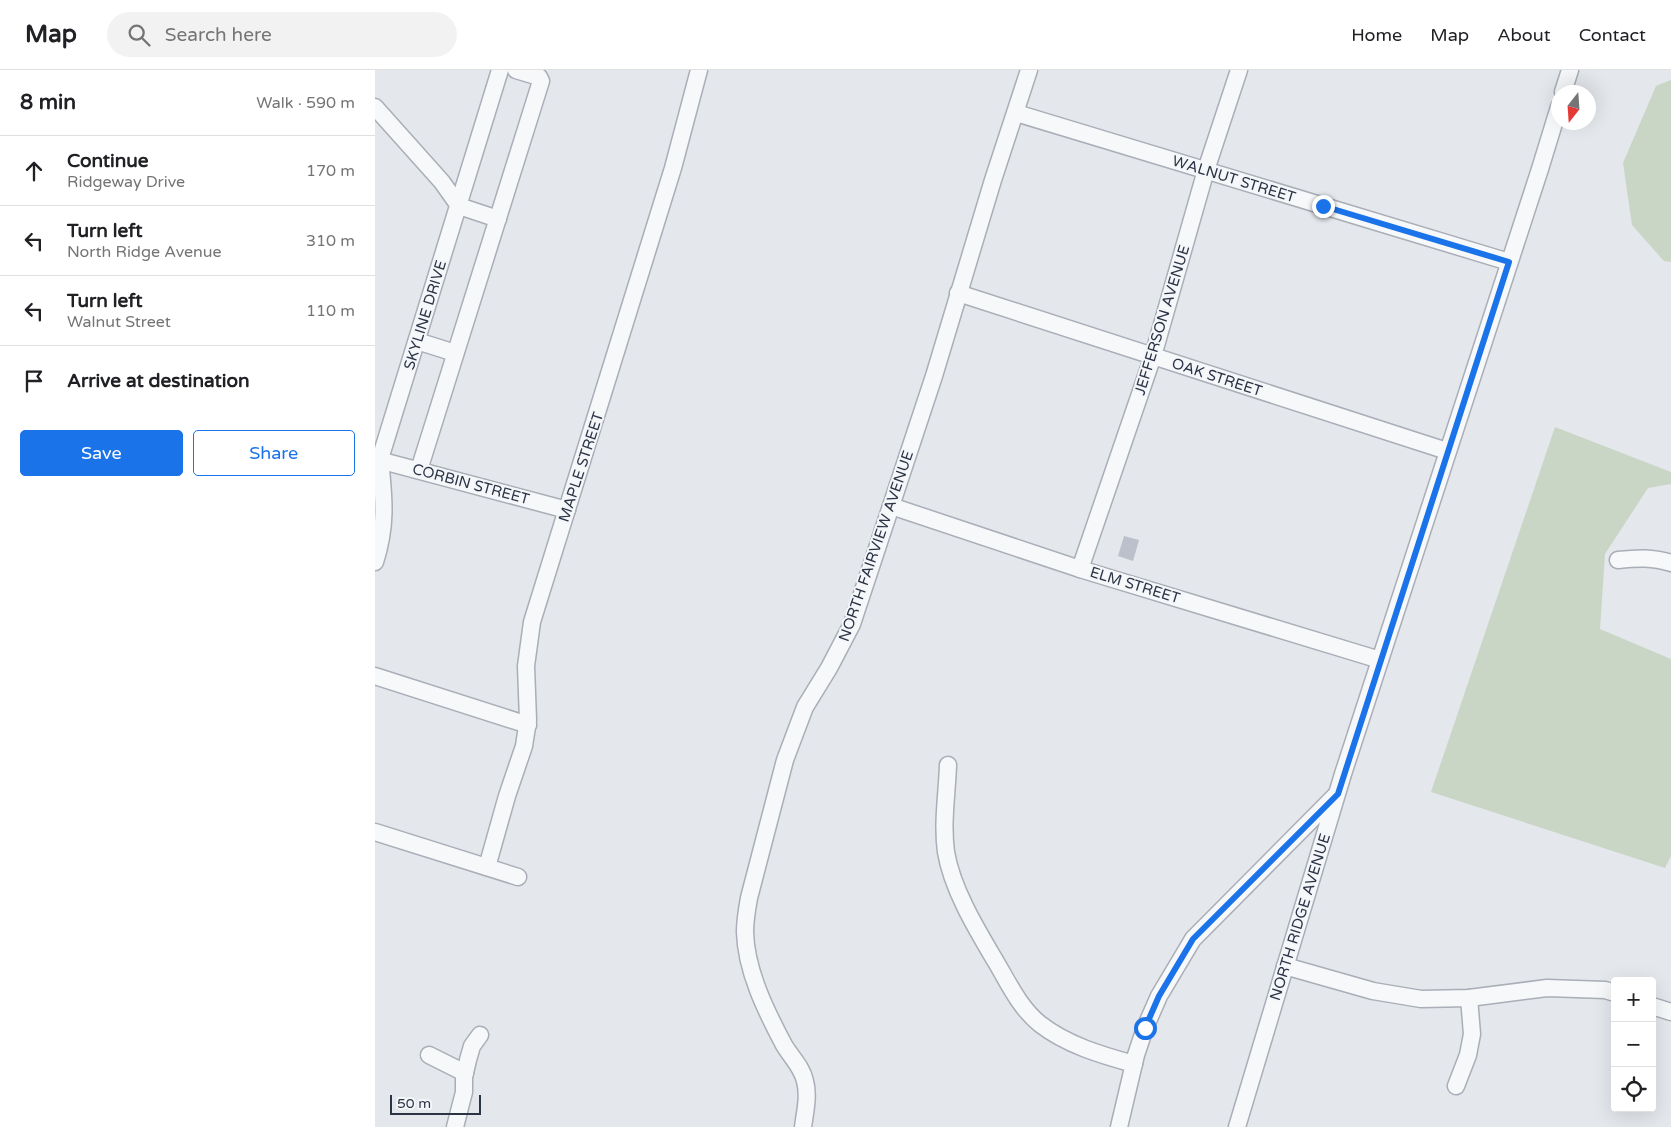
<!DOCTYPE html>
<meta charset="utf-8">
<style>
body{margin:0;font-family:"Varela Round",sans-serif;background:#f2f2f2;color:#202124}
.controls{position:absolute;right:15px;bottom:15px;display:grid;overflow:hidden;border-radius:5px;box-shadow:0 5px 20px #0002}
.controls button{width:45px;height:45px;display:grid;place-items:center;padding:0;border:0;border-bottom:1px solid #e0e0e0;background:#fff;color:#202124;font:25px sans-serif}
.compass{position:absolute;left:1176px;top:15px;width:45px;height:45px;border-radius:50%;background:#fff;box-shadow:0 5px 20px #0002;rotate:197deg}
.scale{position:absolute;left:15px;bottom:12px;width:91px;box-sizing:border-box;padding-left:5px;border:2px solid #2b3445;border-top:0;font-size:14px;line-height:18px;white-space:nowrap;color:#2b3445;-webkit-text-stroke:4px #f4f6f9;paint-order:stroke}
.stop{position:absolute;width:15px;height:15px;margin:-11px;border:4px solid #1a73e8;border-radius:50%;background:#fff}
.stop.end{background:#1a73e8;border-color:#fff;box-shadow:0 1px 5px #0008}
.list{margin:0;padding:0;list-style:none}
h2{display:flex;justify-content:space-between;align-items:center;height:65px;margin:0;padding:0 20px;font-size:21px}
h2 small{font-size:16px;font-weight:400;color:#757577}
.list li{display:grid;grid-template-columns:32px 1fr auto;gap:15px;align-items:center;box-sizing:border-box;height:70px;padding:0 20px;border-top:1px solid #e0e0e0}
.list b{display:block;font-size:19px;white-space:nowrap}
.list p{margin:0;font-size:16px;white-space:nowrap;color:#757577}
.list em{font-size:16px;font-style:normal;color:#757577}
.actions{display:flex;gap:10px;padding:15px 20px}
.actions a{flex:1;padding:11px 0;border:1px solid #1a73e8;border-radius:5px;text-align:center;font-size:18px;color:#1a73e8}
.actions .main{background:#1a73e8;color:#fff}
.icon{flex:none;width:28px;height:28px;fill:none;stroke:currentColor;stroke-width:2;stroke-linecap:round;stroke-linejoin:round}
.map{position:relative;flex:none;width:1296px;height:1057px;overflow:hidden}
header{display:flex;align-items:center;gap:30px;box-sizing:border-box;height:70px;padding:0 25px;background:#fff;border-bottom:1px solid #e0e0e0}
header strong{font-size:24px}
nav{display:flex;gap:28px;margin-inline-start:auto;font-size:18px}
.search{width:350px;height:45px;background:#f2f2f2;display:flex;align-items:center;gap:12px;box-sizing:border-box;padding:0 18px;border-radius:28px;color:#757577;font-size:19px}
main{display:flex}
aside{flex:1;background:#fff}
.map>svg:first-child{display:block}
.green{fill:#c9d6c5}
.building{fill:#bbc0ca}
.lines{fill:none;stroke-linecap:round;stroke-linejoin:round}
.minor-casing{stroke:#a9aeb7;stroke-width:19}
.minor{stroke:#f7f8fa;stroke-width:16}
.route{stroke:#1a73e8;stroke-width:6}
.labels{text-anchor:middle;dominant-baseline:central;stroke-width:4;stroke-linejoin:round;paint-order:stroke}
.street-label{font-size:15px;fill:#2b3445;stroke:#f4f6f9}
</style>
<header>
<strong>Map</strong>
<div class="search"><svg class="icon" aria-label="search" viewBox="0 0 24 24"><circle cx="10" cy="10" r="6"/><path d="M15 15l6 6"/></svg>Search here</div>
<nav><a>Home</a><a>Map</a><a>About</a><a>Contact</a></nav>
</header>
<main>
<aside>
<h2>8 min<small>Walk · 590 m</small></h2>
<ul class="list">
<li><svg class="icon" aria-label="ahead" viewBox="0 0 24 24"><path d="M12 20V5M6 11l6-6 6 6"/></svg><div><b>Continue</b><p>Ridgeway Drive</p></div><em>170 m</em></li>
<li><svg class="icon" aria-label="left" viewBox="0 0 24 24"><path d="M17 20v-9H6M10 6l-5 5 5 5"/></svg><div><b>Turn left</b><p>North Ridge Avenue</p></div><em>310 m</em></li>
<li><svg class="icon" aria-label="left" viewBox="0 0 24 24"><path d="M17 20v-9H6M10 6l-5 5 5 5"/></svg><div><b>Turn left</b><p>Walnut Street</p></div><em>110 m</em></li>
<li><svg class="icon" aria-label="arrive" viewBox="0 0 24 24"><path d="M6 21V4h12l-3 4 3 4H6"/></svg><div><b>Arrive at destination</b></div></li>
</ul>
<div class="actions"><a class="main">Save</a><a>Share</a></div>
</aside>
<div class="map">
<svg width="1296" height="1057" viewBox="0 0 1296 1057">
<rect width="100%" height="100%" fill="#e4e7ec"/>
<g class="green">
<path d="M1296,10v182l-7,-1 -32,-36 -9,-62 33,-77z"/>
<path d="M1180,357l116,45v12l-23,4 -43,66 -5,75 71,30v197l-6,12 -234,-76z"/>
</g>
<path class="building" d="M749,466l15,4 -6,21 -15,-5z"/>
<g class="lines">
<defs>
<g id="minor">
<path d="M1188,22l7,-22"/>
<path d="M0,37l67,75 17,24 39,13"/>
<path d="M641,43l493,149"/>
<path d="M583,223l489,158"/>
<path d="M42,271l38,12"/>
<path d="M0,389l192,51"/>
<path d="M44,400l122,-389 -2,-4 -23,-7"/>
<path d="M516,436l189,63 300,91"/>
<path d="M1243,490c19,-2 35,-3 53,3"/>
<path d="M0,492c12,-38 9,-63 5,-103l120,-389"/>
<path d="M705,499l73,-213 53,-186 33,-100"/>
<path d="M0,606l153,49"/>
<path d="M573,695c-1,29 -6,58 -2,87 6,37 31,78 50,110 13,22 24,46 44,62 27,21 61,31 94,40"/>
<path d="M0,762l143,45"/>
<path d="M112,797l20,-71 17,-50 4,-26 -2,-54 6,-44 141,-454 26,-98"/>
<path d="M910,896l88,25 48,8 48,-1 78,-10 58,2 10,3"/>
<path d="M1277,936l19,6"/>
<path d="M54,985l36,18"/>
<path d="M1081,1016l12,-31 4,-21 -3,-36"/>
<path d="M80,1057l9,-35v-15l4,-17 4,-14 8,-11"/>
<path d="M428,1057c2,-15 6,-31 2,-46 -3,-14 -14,-24 -21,-36 -18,-34 -38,-74 -39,-113 0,-11 2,-23 4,-34l36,-138 20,-53 24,-39 23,-44 82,-248 59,-196 36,-110"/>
<path d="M744,1057l17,-72 9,-27 14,-32 34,-57 143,-144"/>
<path d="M862,1057l106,-353 197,-605 19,-62"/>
</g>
</defs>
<use href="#minor" class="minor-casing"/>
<use href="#minor" class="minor"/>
</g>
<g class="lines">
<path class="route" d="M770,958l14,-32 34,-57 145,-145 171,-532 -186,-56"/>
</g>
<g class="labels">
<g class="street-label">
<text transform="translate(859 109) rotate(17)">WALNUT STREET</text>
<text transform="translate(50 245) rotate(-73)">SKYLINE DRIVE</text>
<text transform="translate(787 250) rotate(-73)">JEFFERSON AVENUE</text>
<text transform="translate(842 307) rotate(18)">OAK STREET</text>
<text transform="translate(206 397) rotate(-72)">MAPLE STREET</text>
<text transform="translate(96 414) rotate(15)">CORBIN STREET</text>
<text transform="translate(501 476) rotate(-71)">NORTH FAIRVIEW AVENUE</text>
<text transform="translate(760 515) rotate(17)">ELM STREET</text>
<text transform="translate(925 847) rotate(-73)">NORTH RIDGE AVENUE</text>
</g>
</g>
</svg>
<div class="controls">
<button>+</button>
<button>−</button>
<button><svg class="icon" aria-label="locate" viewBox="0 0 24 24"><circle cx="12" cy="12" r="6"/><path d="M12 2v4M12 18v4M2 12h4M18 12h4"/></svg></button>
</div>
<svg class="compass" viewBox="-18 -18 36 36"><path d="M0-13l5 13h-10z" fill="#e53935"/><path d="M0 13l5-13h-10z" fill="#757577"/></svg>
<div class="scale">50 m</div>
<div class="stop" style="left:770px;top:958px"></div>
<div class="stop end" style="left:948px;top:136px"></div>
</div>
</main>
